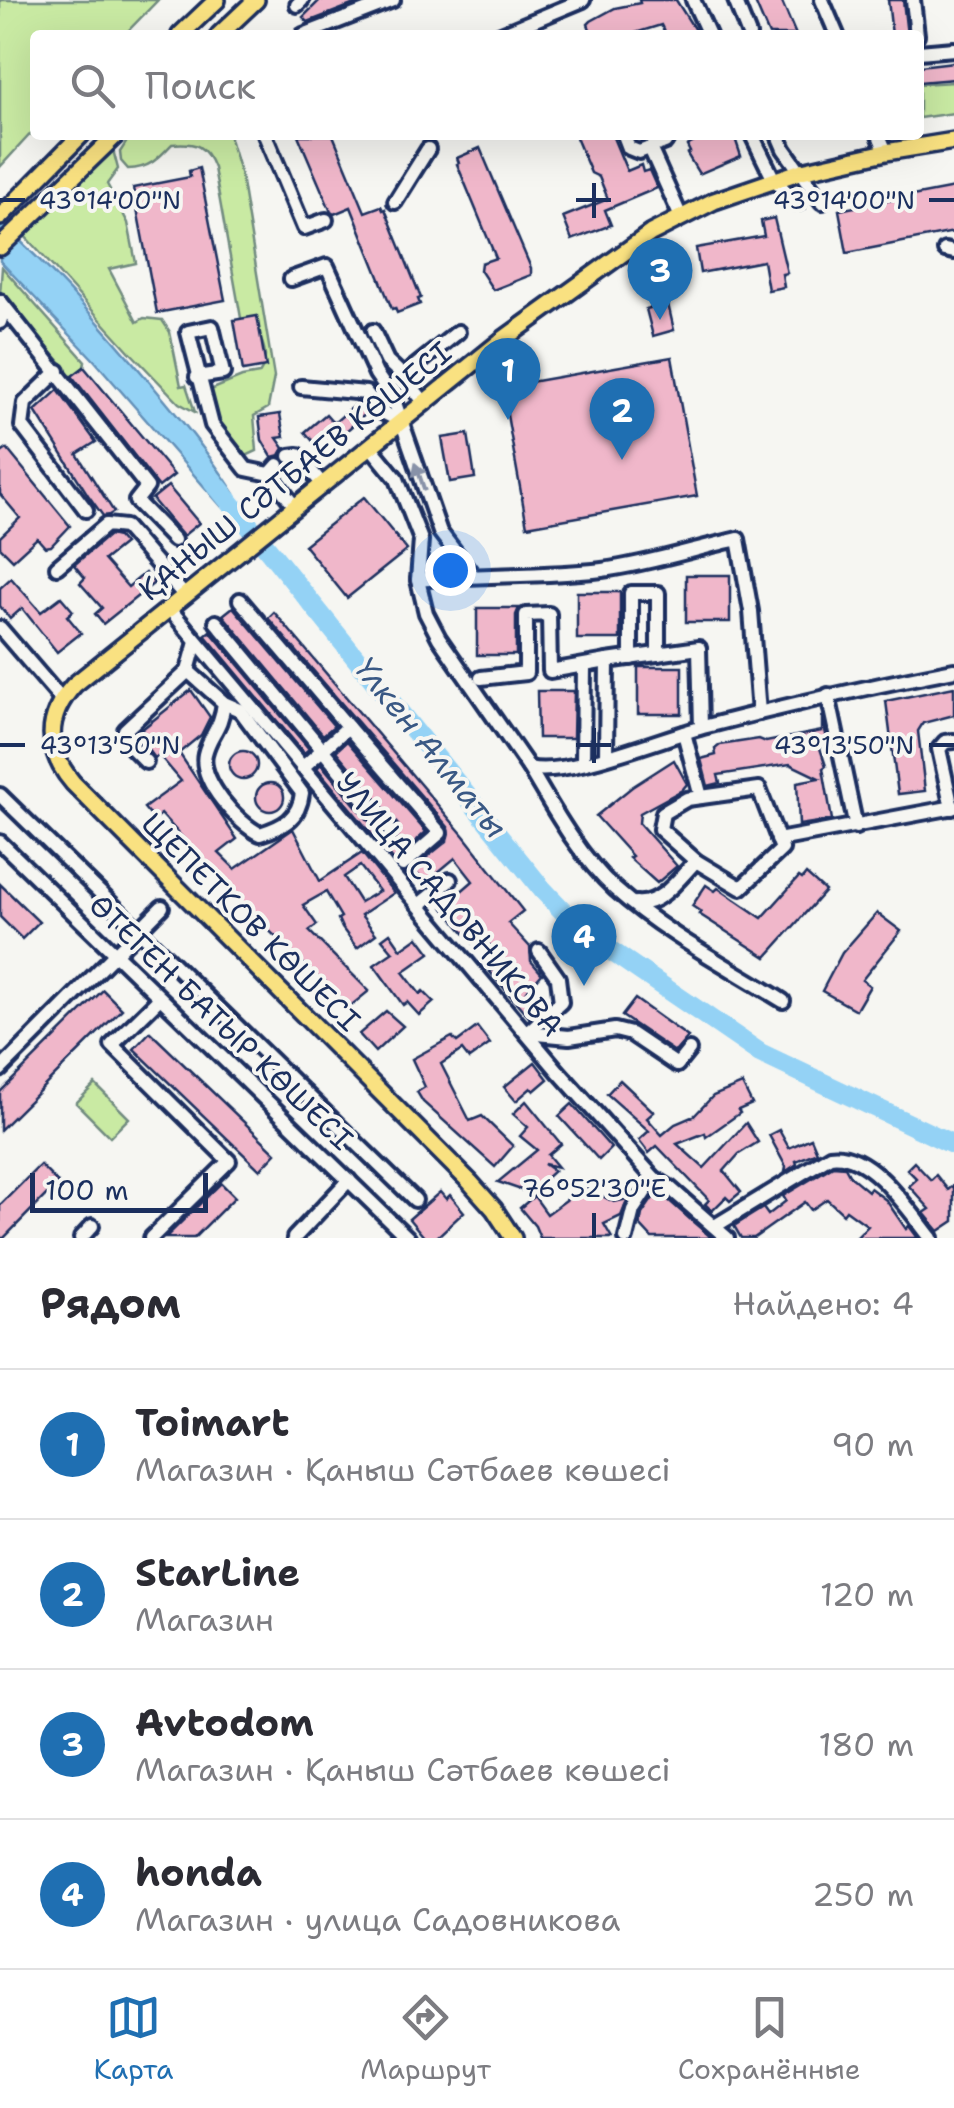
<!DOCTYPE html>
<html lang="ru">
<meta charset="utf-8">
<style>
body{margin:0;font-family:"Shantell Sans",sans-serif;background:#f2f2f3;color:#2b2b33}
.scale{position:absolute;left:30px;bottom:25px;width:178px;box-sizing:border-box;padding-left:10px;border:5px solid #1b2f5e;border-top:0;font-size:28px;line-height:35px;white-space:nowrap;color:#1b2f5e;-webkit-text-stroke:8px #f6f6f2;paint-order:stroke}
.you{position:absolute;left:450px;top:570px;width:35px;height:35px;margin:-25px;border:8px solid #fff;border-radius:50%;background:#1a73e8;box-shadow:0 0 0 15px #1a73e833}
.badge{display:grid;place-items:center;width:65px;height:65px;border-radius:50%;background:#1f6fb2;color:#fff;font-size:32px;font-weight:700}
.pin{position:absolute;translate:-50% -82px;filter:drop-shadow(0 2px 5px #0008)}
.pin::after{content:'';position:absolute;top:52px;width:35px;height:30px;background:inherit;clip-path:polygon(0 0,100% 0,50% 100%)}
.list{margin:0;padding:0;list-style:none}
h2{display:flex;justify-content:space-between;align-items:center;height:130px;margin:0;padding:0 40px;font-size:42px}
h2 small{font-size:32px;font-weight:400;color:#7c7c81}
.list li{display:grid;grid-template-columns:65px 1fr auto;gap:30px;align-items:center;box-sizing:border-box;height:150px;padding:0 40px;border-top:2px solid #e1e1e2}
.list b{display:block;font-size:38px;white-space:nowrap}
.list p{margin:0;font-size:32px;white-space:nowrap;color:#7c7c81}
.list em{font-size:32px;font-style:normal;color:#7c7c81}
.icon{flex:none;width:55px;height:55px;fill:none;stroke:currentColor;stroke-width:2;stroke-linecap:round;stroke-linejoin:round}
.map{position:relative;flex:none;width:954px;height:1238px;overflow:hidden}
.search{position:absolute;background:#fff;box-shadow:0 10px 40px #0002;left:30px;right:30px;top:30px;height:110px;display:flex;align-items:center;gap:25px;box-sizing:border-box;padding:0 35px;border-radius:10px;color:#7c7c81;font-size:38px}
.sheet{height:730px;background:#fff}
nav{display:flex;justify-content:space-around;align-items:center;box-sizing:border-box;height:140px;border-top:2px solid #e1e1e2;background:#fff;font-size:28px;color:#7c7c81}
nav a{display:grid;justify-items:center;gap:5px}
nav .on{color:#1f6fb2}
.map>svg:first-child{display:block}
.green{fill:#c9eaa3;stroke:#728c80;stroke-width:2.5}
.water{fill:#94d2f5;stroke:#6491b9;stroke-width:2.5}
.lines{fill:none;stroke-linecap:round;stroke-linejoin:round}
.river{stroke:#94d2f5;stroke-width:20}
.building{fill:#f0b7ca;stroke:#1b2f5e;stroke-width:2.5;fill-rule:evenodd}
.minor-casing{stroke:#1b2f5e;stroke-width:20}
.major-casing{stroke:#1b2f5e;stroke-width:22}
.minor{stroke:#f6f6f2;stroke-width:12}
.major{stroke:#f9e181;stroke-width:15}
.oneway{fill:#8892a8}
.ticks{fill:none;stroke:#1b2f5e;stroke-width:4}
.labels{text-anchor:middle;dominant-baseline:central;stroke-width:8;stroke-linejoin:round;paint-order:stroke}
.street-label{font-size:30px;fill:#1b2f5e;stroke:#f6f6f2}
.water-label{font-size:32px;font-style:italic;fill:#395884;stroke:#f6f6f2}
.ticks-label{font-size:25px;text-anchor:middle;fill:#1b2f5e;stroke:#f6f6f2;stroke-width:8;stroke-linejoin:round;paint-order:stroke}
</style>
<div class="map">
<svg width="954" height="1238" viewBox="0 0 954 1238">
<rect width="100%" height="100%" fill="#f6f6f2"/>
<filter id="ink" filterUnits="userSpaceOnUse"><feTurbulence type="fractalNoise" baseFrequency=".01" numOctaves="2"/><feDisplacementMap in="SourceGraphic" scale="20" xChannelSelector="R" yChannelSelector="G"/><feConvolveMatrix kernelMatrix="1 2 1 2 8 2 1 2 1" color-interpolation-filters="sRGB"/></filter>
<g filter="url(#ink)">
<g class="green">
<path d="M0,0h158l-34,35h-89v94l-35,38z"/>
<path d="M954,82v31l-35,5v-34z"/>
<path d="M131,135h98l12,41 33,201 -6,31 -14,8 3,35 -13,6 -25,-34 -11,-32 34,-14 17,-3c14,-20 1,-44 -18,-56l-27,-150c-9,-23 -18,-26 -42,-24 -13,14 -23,25 -44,25l-7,-8 -1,-9z"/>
<path d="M112,146l6,23 -11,15 21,39 8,40 -27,6 28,53 7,-4 18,2 8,12 11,54 5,-1 9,27 -16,-9 -49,-51 -106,-117z"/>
<path d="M2,267l83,94 -1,6 -15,12 -7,-15 -62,-70z"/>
<path d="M95,1084l34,34 -19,19 -34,-34z"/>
</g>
<path class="water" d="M0,222c53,48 101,102 147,157 31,37 62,74 88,115l-14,12 -127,-146 -94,-99z"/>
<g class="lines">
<path class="river" d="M213,481l329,408 40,42 178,122 194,92"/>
</g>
<g class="building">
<path d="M320,0h45l-57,22 -5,-5z"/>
<path d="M639,0h37l22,35h-32l-5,-10 -32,10h-37l-4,-11 3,-3 24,-13 25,-5z"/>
<path d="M754,0h27l15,35h-27z"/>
<path d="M888,0h15l4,35h-15z"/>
<path d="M954,62v17l-35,3v-16z"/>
<path d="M298,135h35l32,77 16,-6 2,4 2,-1 36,89 -3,1 2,5 -23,9 -2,-5 -3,1 -41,-102 -17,7 -3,-2z"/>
<path d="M575,135h37l15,36 14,-6 2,7 6,-2 8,18 -52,22 6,15 -39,15 -9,-23 45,-18 -9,-22 -8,-4z"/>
<path d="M707,135h27l7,21 -42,18 -12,-20 3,-2 -3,-6z"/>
<path d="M480,148l51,120v7l-38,15 -13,-20 1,-7 15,-5 -39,-94 2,-1 -2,-5z"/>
<path d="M199,168l26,132 -68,13 -24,-125 57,-11 -1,-6z"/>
<path d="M954,188v44l-107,21 -8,-43z"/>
<path d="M774,218l13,55 -5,1 2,13 -16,3 -5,-29 -63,12 -4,-25 68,-12 -3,-15z"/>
<path d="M668,304l6,26 -21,6 -7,-27z"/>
<path d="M257,316l9,51 -23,4 -9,-51z"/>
<path d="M672,357l25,139 -170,30 -25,-139z"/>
<path d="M84,367l90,108 -15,12 -87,-111z"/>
<path d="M58,390l38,52 -19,12 37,58 -5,3 -6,1 -15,-21 -53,-84z"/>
<path d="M358,402l10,10 -46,40 -17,-20 21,-18 8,9z"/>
<path d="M280,414l4,23 -7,1 7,10 -4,7 -8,2 -10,-17 -3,-23z"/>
<path d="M468,434l7,44 -25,4 -8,-44z"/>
<path d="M7,449l63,77 -19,20 -6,1 -8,-9 -24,22 -13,-13v-10l20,-19 -20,-24v-40z"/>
<path d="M168,486l31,37 -16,13 -31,-37z"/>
<path d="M364,497l43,53 -60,48 -43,-53z"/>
<path d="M109,535l9,2 6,7 -20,16 24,27 17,-14 9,10 -51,41 -8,-10 7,-6 -22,-25 5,-5 -11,-13z"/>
<rect x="686" y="575" width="44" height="47"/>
<path d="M11,578l30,34 20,-15 12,14 -6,5 14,17 -24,19 -35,-44 -12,11 -10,-13v-18z"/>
<rect x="577" y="592" width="43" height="47"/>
<path d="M233,607l101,119 -11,9 -100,-120z"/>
<path d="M477,608h42l-3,7v40h-39z"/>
<path d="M274,612l190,224 59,75 -15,12 22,24 1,14 11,13 -16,18 15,15 -12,10 -39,-45 15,-10 -19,-21 -8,8 -35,-42 30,-26 -18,-23 -30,25 -7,-8 -7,6 -5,-7 41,-33 1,-14 -180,-209z"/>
<path d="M210,631l99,118 -5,4 -99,-118z"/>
<rect x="638" y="667" width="44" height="47"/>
<path d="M954,687v28l-31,8 -5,8 7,60 -27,3 -12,-93z"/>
<path d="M191,690l19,27 -9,18 -22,18 58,86 -18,14 16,16 58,-40 27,52 42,-28 32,40 -33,22 15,19 -19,14 -15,-20 -4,-9 3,-2 -15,-25 -23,13 14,20 -8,6 60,60 -21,17 -25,-29 -2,2 -71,-69 -89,-98 -7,6 -10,-12 37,-27 -22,-26 -4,3 -19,-24zM360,866l19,25 -19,11 -16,-25z"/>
<path d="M537,691h37l-1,47h-35z"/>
<path d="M822,716l6,28 -9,1 7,21 -3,2 9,52 -33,5 -2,-43 22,-4 -29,-14 -72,11 2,8 -12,3 -7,-27 15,-4 -1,-6 5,-4 39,-6 7,3 56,-11z"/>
<path d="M347,741l79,91 -32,29 -77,-93 4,-4 62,74 8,3 6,-3 1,-13 -62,-74z"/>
<circle cx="243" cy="765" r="14"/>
<path d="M674,760l13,24 -5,6 -42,23 -1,10 38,43 -20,17 -28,-25 3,-2 -36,-40 36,-29z"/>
<circle cx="270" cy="797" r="14"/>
<path d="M806,874l19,17 -59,66 -67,-43 2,-2 -9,-6 14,-21 9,6 3,-3 44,30 37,-41 3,2z"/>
<path d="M0,884l39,38 -17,17 -22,-22z"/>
<path d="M877,913l24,18 -39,49 8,6 -14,24 -34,-19 20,-38z"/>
<path d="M390,933l11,16 17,-12 12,16 -27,19 17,22 3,-3 11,11 -15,13 -12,-13 -4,3 -29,-40 19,-13 -11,-13z"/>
<path d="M103,990l19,19 -122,121v-38z"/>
<path d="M635,999l53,38 -13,15 -53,-36z"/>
<path d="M386,1011l17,15 -28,26 -16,-18z"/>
<path d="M477,1027l13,17 -21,15 -7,-9 -21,14 29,57 12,-5 31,30 -18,21 -72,-65 -6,-10 8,-5 -13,-28 40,-22 5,5z"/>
<path d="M150,1032l126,121 -16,17 -126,-121z"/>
<path d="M535,1062l13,17 -14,12 -3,-3 -15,13 -12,-14z"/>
<path d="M620,1080l34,32 -7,6 15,17 13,-11 19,-8 19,-20 29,-12 10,20 -14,6 2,3 -34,24 -1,-4 -28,11 27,24 42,-45 12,19 -19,12 -15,17 17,21 -11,9 -4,-4 -14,14 -7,-7 4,-4 -52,-54 -8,7 -10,-13 10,-9 -42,-37z"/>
<path d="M526,1101l35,43 -13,11 10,12 -14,-3 10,7 -24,22 -32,-11 39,-32 -17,-14 8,-9 -15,-13z"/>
<path d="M572,1104l39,44 -12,12 -40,-44z"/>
<path d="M779,1130l10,18 22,-10 6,14 -21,9 1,3 -12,8 1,-5 -17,-32z"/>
<path d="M914,1162l17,18 5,-5 12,15 6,-5v36l-15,10 -15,-18 6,-4 -21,-23 8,-7 -10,-10z"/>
<path d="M40,1165l18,18 -54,55h-4v-33z"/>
<path d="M833,1166l12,1 5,9 18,15 2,-3 16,12 20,29 3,-3 9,12h-62l12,-12 -22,-16 -3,4 -16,-15 -16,11 -6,-8 -51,36h-13l-7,-12 29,-18 5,7 18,-14 -3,-5z"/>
<path d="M221,1183l14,14 -41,41h-29z"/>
<path d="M584,1187l30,15 14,-3 -7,17 -17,8 8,14h-72l-5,-12 -15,-18 14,-12 13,18z"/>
<path d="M440,1192l6,7 4,-4 14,17 -28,26h-11l-16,-19z"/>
<path d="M665,1197l27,24 20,17h-60l-12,-13 2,-11 11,-16z"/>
</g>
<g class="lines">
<defs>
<g id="minor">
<path d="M693,0l16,35"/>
<path d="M735,0l14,35"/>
<path d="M822,0l15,35"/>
<path d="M913,0l4,35"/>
<path d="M297,5l5,-5"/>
<path d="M303,35l90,-35"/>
<path d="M499,35l84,-35"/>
<path d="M919,52l35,-3"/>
<path d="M265,135l39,93 22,-8"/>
<path d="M624,135l5,13 10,4 26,-10 4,-7"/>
<path d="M752,135l22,45 24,23"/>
<path d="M778,135l6,14 38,53"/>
<path d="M879,135l7,17"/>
<path d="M650,148l30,67"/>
<path d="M395,202l33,-53"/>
<path d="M945,250l9,2"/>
<path d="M291,279l36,-13 49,108 18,26 46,132 32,42"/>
<path d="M0,301l147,186 -11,14 38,39"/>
<path d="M0,303l3,9 -3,10"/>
<path d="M373,331l14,30 16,15 55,-44"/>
<path d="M58,371l-33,32 -3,23 64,84"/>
<path d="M403,376l22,27"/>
<path d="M197,377l26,-4 -11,-46 -24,5 24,93 34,44 24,5"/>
<path d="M301,387l65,6 14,18 22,11"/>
<path d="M370,446l27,33 24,61 -3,40 8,33 13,25 90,130c38,10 137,-32 178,-42 82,-21 164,-40 247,-56"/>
<path d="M290,456l8,-1 25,30"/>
<path d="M278,465l-8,9 25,33"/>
<path d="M57,567l49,-42 19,2 59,68"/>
<path d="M418,580c61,-6 123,-3 184,-10 46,-6 92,-21 136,-31l13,72 8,102"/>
<path d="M240,600l108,127"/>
<path d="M168,607l390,464 96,107 16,10 57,50"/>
<path d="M216,622l174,209"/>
<path d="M0,628l61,71"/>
<path d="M631,658v-65h27v61"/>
<path d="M188,671l36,32 16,7 62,83c-3,26 -19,34 -42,41 -22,-10 -61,-54 -55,-80 5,-21 16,-24 19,-51"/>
<path d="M481,678l45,-5v-58l23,-1 1,57 57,-10"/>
<path d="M828,695l28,132"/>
<path d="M684,733l17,64"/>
<path d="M606,756l1,-95 92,-13 2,79"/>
<path d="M146,762l-19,-19 -2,-13 63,-59 8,-29"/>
<path d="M583,762l1,-96"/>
<path d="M302,768l46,-41 92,106 -37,32"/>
<path d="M529,768c24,41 51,89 86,121 49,44 112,77 168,112"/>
<path d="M759,789l23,60 -41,39 -45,-27 -36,-32 3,-16 24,-14z"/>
<path d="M0,795l415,405"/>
<path d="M952,808l-13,-59 6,-7 9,-1"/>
<path d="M778,840l176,-33"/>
<path d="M0,842l408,396"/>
<path d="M636,903c25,3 44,-26 60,-42"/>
<path d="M419,905l31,-25"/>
<path d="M527,1033l42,4 46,-7 16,4 46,31 12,-15"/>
<path d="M527,1033l34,-31 -3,-24 -19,-27"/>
<path d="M0,1070l162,-163"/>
<path d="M715,1226l115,-70c40,-6 78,53 101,82"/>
<path d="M81,1238l11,-12"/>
<path d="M151,1238l78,-77 -117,-116 48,-47"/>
<path d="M294,1238l55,-58"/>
<path d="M626,1238l7,-28 21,-32"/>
</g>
<g id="major">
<path d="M180,35l37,-35"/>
<path d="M219,35l37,-35"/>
<path d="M0,217l81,-82"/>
<path d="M0,247l116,-112"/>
<path d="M513,1238l-19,-29 -24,-27 -397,-399c-28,-33 -28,-66 1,-98l427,-344 150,-108 63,-32 88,-30 84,-19 68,-11"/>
</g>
</defs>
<use href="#minor" class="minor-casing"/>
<use href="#major" class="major-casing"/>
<use href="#minor" class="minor"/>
<use href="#major" class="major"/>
</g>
<defs><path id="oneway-solid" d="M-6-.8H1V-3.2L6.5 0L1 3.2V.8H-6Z" transform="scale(2.5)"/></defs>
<use class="oneway" href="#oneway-solid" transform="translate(420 477) rotate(-109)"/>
</g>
<path class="ticks" d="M594,183v35M0,200h25M576,200h35M929,200h25M594,728v35M0,745h25M576,745h35M929,745h25M594,1213v25"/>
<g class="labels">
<g class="street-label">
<text transform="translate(295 471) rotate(-39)">ҚАНЫШ СӘТБАЕВ КӨШЕСІ</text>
<text transform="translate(450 904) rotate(50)">УЛИЦА САДОВНИКОВА</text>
<text transform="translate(251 922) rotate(45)">ЩЕПЕТКОВ КӨШЕСІ</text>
<text transform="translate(221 1022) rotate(44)">ӨТЕГЕН БАТЫР КӨШЕСІ</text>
</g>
<g class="water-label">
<text transform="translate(431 747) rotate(51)">Үлкен Алматы</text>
</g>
</g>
<g class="ticks-label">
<text x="110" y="209">43°14'00"N</text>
<text x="844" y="209">43°14'00"N</text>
<text x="110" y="754">43°13'50"N</text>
<text x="844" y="754">43°13'50"N</text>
<text x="594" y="1197">76°52'30"E</text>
</g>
</svg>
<div class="scale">100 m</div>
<div class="you"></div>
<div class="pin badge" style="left:508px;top:420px">1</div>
<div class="pin badge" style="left:622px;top:460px">2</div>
<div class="pin badge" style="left:660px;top:320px">3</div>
<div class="pin badge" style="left:584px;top:986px">4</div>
<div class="search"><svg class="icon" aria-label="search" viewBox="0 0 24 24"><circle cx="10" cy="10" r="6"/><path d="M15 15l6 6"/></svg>Поиск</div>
</div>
<section class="sheet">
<h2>Рядом<small>Найдено: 4</small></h2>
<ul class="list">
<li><span class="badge">1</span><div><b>Toimart</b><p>Магазин · Қаныш Сәтбаев көшесі</p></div><em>90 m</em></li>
<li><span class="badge">2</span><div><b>StarLine</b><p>Магазин</p></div><em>120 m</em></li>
<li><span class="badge">3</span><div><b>Avtodom</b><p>Магазин · Қаныш Сәтбаев көшесі</p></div><em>180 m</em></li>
<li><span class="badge">4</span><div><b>honda</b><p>Магазин · улица Садовникова</p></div><em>250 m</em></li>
</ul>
</section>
<nav>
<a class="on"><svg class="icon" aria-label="map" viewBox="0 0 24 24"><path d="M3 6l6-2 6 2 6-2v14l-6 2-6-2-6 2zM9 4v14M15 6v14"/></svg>Карта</a>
<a><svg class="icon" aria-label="directions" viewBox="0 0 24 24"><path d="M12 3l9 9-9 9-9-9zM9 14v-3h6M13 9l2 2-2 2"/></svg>Маршрут</a>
<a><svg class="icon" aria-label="saved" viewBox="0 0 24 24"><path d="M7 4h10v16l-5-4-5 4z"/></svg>Сохранённые</a>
</nav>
